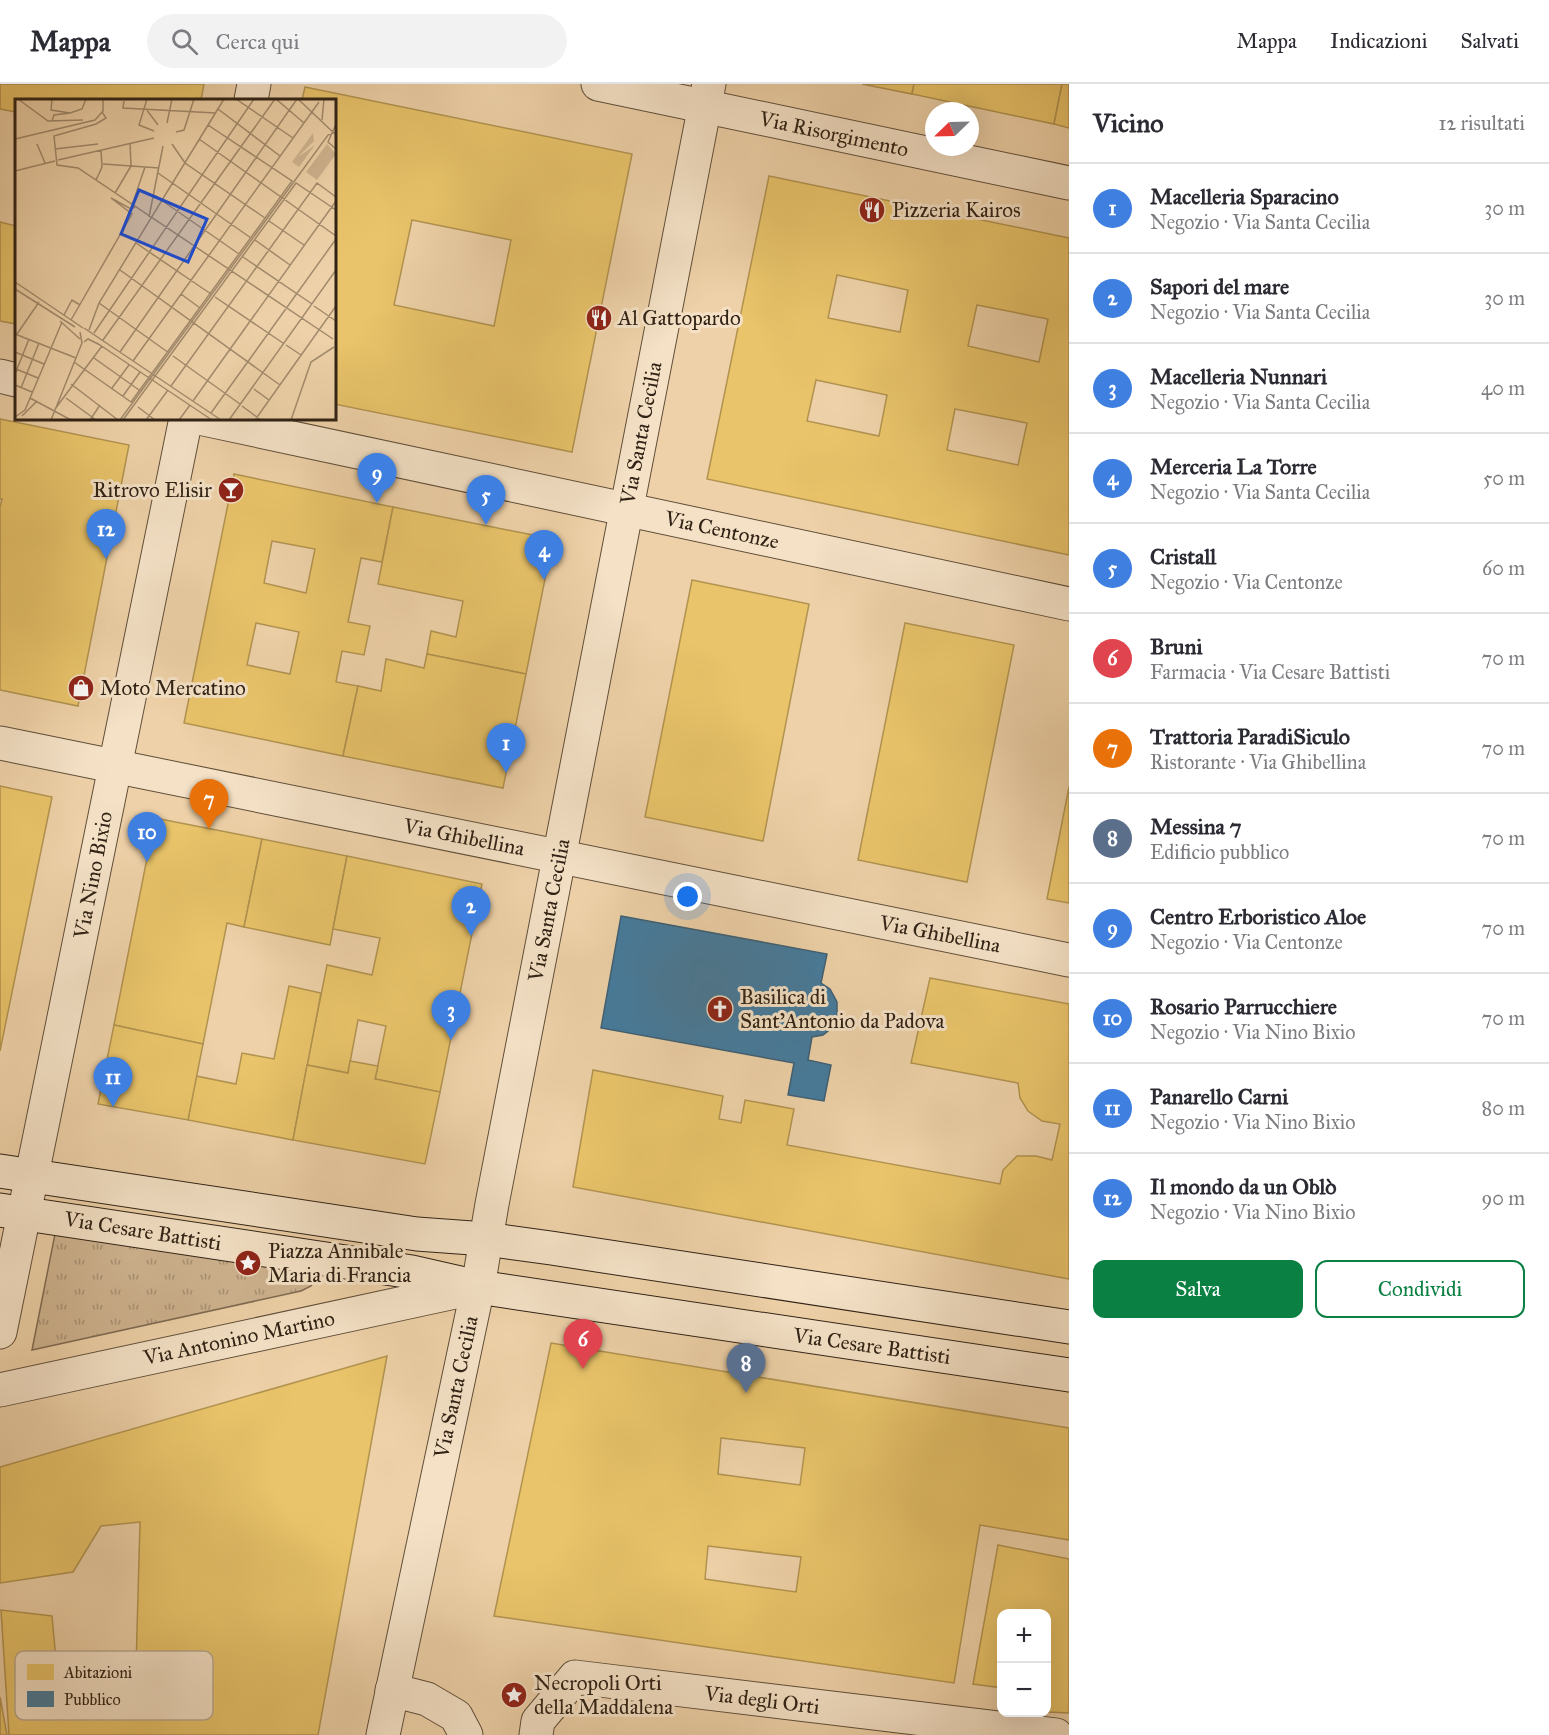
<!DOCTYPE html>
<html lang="it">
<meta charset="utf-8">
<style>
body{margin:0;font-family:"IM FELL Great Primer",serif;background:#f2f2f3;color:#2b2b33}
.controls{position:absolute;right:18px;bottom:18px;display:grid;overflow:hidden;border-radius:12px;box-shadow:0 6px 24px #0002}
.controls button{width:54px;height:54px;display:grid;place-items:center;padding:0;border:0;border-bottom:2px solid #e1e1e2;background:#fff;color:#2b2b33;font:30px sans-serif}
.compass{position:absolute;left:925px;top:18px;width:54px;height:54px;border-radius:50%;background:#fff;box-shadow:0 6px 24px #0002;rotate:247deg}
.you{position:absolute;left:688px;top:813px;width:21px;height:21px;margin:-15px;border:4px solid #fff;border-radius:50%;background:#1a73e8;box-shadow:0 0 0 9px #1a73e833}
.badge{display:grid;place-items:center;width:39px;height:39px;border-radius:50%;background:#0b8043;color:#fff;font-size:20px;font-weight:700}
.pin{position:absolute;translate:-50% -50px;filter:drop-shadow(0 2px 3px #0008)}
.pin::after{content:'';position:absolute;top:32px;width:21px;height:18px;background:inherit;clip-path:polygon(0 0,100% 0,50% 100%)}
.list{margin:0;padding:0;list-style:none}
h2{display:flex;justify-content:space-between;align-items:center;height:78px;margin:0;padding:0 24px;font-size:26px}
h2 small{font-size:20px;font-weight:400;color:#7c7c81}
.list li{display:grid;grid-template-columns:39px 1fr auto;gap:18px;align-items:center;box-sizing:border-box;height:90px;padding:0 24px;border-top:2px solid #e1e1e2}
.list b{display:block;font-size:22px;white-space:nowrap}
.list p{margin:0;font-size:20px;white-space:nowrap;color:#7c7c81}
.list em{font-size:20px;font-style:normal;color:#7c7c81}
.actions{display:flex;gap:12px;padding:18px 24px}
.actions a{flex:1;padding:14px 0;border:2px solid #0b8043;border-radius:12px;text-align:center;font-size:21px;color:#0b8043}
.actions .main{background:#0b8043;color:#fff}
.icon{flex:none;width:33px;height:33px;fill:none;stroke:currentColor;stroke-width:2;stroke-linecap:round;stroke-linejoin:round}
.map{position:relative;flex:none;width:1069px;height:1651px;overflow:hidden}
header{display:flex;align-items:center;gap:36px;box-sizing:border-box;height:84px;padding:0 30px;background:#fff;border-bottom:2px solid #e1e1e2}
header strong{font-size:28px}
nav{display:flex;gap:33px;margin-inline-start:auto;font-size:21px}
.search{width:420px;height:54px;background:#f2f2f3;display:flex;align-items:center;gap:15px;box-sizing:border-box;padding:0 21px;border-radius:33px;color:#7c7c81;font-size:22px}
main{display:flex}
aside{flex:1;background:#fff}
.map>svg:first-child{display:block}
.park{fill:url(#park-tufts);stroke:#7f6a52;stroke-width:1.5}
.homes{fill:#e9c46a;stroke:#b29350;stroke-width:1.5;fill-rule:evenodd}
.public{fill:#457b9d;stroke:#3f6074;stroke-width:1.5}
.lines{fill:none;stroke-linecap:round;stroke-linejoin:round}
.street-casing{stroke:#604e3a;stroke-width:35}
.secondary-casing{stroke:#302215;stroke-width:35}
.street{stroke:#f4e1c6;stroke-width:33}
.secondary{stroke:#f4e1c6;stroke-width:33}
.labels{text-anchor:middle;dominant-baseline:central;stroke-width:6;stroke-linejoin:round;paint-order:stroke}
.street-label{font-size:21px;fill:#302215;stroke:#f4e1c6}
.poi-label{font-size:21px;fill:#302215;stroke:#f4e1c6;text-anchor:start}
.inset-road{fill:none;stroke:#a28b6d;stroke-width:1.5}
.view{fill:#1d4ed8;fill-opacity:0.15;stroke:#1d4ed8;stroke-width:3}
.inset-edge{fill:none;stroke:#302215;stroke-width:3}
.key{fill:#f4e1c6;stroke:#b9a891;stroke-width:1.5}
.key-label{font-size:16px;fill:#302215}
</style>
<header>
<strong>Mappa</strong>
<div class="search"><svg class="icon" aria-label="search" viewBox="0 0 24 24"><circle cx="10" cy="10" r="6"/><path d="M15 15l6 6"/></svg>Cerca qui</div>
<nav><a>Mappa</a><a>Indicazioni</a><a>Salvati</a></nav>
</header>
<main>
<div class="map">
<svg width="1069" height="1651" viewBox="0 0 1069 1651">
<defs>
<pattern id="park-tufts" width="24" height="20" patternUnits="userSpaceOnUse" patternTransform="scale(1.5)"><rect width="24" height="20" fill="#ceb38f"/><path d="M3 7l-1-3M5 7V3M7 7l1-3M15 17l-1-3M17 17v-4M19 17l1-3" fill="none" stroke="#a89174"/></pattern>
</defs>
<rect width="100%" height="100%" fill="#eed1a8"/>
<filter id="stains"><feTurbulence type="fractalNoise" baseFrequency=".00333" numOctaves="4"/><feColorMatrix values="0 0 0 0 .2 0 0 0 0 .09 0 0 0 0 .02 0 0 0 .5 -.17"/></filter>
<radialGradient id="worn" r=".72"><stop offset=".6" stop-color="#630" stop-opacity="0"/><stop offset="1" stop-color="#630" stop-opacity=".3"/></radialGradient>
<path class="park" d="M55,1150l249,38 6,2 3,9 -2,3 -10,5 -269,59z"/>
<g class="homes">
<path d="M0,0h204l-3,16h-185v12l-16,-3z"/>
<path d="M862,0h52l-2,10z"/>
<path d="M914,0h148l-8,40 -142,-30z"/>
<path d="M1062,0h7v44l-15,-4z"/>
<path d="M305,3l327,67 -60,298 -238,-48v-304h-32zM412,136l99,20 -17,86 -100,-21z"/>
<path d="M769,92l300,62v317l-362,-76zM837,191l71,15 -8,42 -72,-14zM977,221l71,14 -9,43 -71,-16zM816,296l71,15 -8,41 -72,-15zM955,325l72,14 -9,42 -71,-15z"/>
<path d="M0,138l16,4v98l-16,-3z"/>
<path d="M0,335l129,26 -51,261 -78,-16v-183l2,-8h-2z"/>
<path d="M234,390l159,33 -11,55 -21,-4 -13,64 22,4 -6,29 -22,-4 -6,31 22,4 -15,70 -159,-33zM272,457l43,8 -9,44 -42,-10zM256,539l43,9 -9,42 -43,-9z"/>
<path d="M393,423l160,32 -27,135 -99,-20 4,-23 25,6 7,-36 -85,-17z"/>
<path d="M692,496l117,24 -46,237 -118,-24z"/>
<path d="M905,539l109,22 -47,237 -109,-22z"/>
<path d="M427,570l99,20 -23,114 -160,-32 15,-70 23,5 5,-32 38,9z"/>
<path d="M0,702l52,11 -52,254z"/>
<path d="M1069,703v116l-22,-4z"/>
<path d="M155,734l107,21 -18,88 -17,-4 -24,121 -89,-19z"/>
<path d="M262,755l85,17 -17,89 -86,-18z"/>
<path d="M347,772l135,28 -42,208 -65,-13 11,-53 -28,-6 -10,53 -41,-8 20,-100 45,10 8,-37 -47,-9z"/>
<path d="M930,894l139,26v275l-496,-92 20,-117 130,26 -4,23 22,4 4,-23 49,9 -7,36 213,39 3,-14 14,-14h19l16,4 8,-36 -18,-3 -14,-10 -8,-13 -2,-15 -107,-20z"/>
<path d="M289,902l32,7 -28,147 -105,-20 8,-44 40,8 6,-31 32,6z"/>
<path d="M114,941l89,19 -15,76 -90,-16z"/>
<path d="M350,977l28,5 -3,13 65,13 -15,72 -132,-24 14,-75 41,8z"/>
<path d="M551,1259l518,85v112l-89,-15 -26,158 -460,-67zM721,1354l84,10 -5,37 -82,-11zM708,1462l93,11 -5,35 -91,-13z"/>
<path d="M387,1272l-69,379h-309l-8,-125 51,6 5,55 79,-3 4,-146 -39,4 -28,46 -73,11v-116z"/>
<path d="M998,1461l71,14v154l-21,-1 -2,-17v-81h-44v74l-29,-4z"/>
<path d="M0,1613l7,38h-7z"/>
</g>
<path class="public" d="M621,832l206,38 -6,29 9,6 7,13v14l-4,11 -10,8 -11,2 -4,23 23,5 -7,36 -36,-6 6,-32 -193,-35z"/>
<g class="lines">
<defs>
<g id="street">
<path d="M598,0l471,99"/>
<path d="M251,16l3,-16"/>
<path d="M0,292l16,4"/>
<path d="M199,334l870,186"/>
<path d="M0,659l1069,217"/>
<path d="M0,1248l186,-914"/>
<path d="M0,1306l478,-103"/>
<path d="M392,1606l35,9 29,17 10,19"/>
<path d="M383,1651l95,-448 14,-83 217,-1120"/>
<path d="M536,1651l2,-14 37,-44 481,58"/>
</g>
<g id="secondary">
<path d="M0,1087l417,63 69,5 65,9 518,79"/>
<path d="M0,1126l412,62 66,15 591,88"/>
</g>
</defs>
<use href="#street" class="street-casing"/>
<use href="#secondary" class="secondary-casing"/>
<use href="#street" class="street"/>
<use href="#secondary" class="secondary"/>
</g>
<defs>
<symbol id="restaurant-disc" viewBox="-11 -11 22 22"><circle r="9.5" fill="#8f2418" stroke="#f4e1c6"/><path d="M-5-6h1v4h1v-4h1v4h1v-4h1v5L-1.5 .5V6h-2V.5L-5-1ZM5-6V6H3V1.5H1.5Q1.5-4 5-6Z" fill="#fff"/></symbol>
<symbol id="bar-disc" viewBox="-11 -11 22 22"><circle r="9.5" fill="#8f2418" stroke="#f4e1c6"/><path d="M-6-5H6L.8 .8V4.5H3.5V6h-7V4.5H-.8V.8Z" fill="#fff"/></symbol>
<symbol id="shop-disc" viewBox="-11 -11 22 22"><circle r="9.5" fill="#8f2418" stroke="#f4e1c6"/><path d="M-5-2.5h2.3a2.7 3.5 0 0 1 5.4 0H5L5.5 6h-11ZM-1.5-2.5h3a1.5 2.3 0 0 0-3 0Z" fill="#fff"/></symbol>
<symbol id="church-disc" viewBox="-11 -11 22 22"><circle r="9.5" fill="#8f2418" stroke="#f4e1c6"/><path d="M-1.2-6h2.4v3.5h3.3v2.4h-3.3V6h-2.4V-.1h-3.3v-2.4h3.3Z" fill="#fff"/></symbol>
<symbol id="sight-disc" viewBox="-11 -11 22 22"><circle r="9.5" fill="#8f2418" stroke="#f4e1c6"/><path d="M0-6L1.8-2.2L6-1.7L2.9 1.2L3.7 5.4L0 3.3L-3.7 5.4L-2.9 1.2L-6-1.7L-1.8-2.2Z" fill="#fff"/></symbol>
</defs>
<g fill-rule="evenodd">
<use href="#restaurant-disc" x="857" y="111" width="30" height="30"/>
<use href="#restaurant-disc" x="584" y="219" width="30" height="30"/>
<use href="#bar-disc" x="216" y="391" width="30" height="30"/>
<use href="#shop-disc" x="66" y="589" width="30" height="30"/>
<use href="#church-disc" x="705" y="910" width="30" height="30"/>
<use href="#sight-disc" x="233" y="1164" width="30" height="30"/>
<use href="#sight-disc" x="499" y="1596" width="30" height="30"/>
</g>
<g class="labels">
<g class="street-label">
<text transform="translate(834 50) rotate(12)">Via Risorgimento</text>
<text transform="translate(641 349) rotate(-79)">Via Santa Cecilia</text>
<text transform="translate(722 446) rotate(12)">Via Centonze</text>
<text transform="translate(464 753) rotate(11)">Via Ghibellina</text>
<text transform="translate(93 791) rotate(-79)">Via Nino Bixio</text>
<text transform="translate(549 826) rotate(-79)">Via Santa Cecilia</text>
<text transform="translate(940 850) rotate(11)">Via Ghibellina</text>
<text transform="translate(143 1147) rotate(9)">Via Cesare Battisti</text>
<text transform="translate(239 1254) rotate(-12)">Via Antonino Martino</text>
<text transform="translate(872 1262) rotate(8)">Via Cesare Battisti</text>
<text transform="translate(456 1303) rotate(-78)">Via Santa Cecilia</text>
<text transform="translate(762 1616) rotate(7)">Via degli Orti</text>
</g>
<g class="poi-label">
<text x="892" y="126">Pizzeria Kairos</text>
<text x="618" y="234">Al Gattopardo</text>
<text x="212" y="406" text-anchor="end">Ritrovo Elisir</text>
<text x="100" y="604">Moto Mercatino</text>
<text x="740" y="913">Basilica di<tspan x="740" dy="24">Sant'Antonio da Padova</tspan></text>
<text x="268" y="1167">Piazza Annibale<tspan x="268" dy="24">Maria di Francia</tspan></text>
<text x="534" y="1599">Necropoli Orti<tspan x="534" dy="24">della Maddalena</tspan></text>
</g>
</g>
<g transform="translate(15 15)">
<rect width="321" height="321" fill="#eed1a8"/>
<path d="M298,34l1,8 -16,16 17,-12 -16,22 -7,-5zM312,45l9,10 -19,26 -11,-8z" fill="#ceb38f"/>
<path class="inset-road" d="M3,0l30,22 35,-1M37,0l-1,11 19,3 -16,2 -2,6M132,0l-8,26 15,6M221,0l57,39M261,0l28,24M283,0l38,36M109,2l-1,7 93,5M131,10l12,16M203,10l62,47M87,13l4,6 -10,6 -42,12 3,29 21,3 255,171M55,14l12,-4 4,-10M307,21l2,-21M152,24l5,-24M321,25l-8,18 8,7M161,33l8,-2 10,-31M0,40l80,-19 8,-9v-12M184,40l137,97M22,45l8,19M157,45l13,19 80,55M40,50l43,-5M43,61l96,-22M88,65l56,4M0,72l40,-10M143,74l93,65M81,81l6,-13 -1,-17M100,94l16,-27 -1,-23M139,96l85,59M117,106l13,-38M134,118l14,-71M254,122l35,24M240,141l35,25M121,144l75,51M228,158l69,47M105,171l160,115M0,183l68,46M0,190l60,38M166,195l19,14M200,198l68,46M84,204l70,50M299,207l22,15M49,216l8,-15 8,5M56,221l61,-106 -21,-16 20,11 4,-2M45,222l20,18M69,229l137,92M74,231l10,-27 125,-204M79,234l160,-234M0,235l61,24M2,235l22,-32M88,241l172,-241M69,243l4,-3 12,6M82,244l115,77M271,246l15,10M0,253l29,12M105,253l177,-253M158,257l67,48M79,259l45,32M118,262l186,-259M59,263l57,40 161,-221 -84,-56M1,270l22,9M0,275l14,-35M56,285l47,36M0,286l17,7M156,287l146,-203 19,14M6,289l18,-45M97,289l17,-23M239,290l15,11M108,297l17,-24M15,299l41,22M51,299l30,22M178,302l143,-200M227,307l19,14M123,308l17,13M40,310l47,-63M196,314l125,-174M7,317l15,-15M0,318l10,-7 37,-88M36,321l31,-77 -2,-11M75,321l10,-15M105,321l208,-285 8,-3M108,321l173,-237 40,27M131,321l22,-30M164,321l11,-15M214,321l107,-150M240,321l81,-114M276,321l20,-58 23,-15"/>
<path class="view" d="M124,91l68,29 -19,43 -67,-28z"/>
<rect width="321" height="321" class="inset-edge"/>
</g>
<rect x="15" y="1567" width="198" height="69" rx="9" class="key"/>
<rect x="27" y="1580" width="27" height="16" fill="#e9c46a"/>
<rect x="27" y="1607" width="27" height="16" fill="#457b9d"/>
<g class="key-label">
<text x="64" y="1594">Abitazioni</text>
<text x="64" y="1621">Pubblico</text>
</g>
<rect width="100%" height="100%" filter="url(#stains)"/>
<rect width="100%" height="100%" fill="url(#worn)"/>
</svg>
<div class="controls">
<button>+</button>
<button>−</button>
</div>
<svg class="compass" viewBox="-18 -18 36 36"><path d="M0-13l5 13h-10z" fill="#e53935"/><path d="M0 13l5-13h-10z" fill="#7c7c81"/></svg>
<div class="you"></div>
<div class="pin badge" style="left:506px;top:689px;background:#3f7fe0">1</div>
<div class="pin badge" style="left:471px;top:852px;background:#3f7fe0">2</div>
<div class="pin badge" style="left:451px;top:956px;background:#3f7fe0">3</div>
<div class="pin badge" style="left:544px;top:496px;background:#3f7fe0">4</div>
<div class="pin badge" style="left:486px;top:441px;background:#3f7fe0">5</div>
<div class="pin badge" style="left:583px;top:1285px;background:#e0444e">6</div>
<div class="pin badge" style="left:209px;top:745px;background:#e8710a">7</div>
<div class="pin badge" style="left:746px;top:1309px;background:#5c6f8a">8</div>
<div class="pin badge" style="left:377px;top:419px;background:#3f7fe0">9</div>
<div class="pin badge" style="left:147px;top:778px;background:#3f7fe0">10</div>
<div class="pin badge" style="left:113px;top:1023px;background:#3f7fe0">11</div>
<div class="pin badge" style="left:106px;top:475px;background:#3f7fe0">12</div>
</div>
<aside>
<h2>Vicino<small>12 risultati</small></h2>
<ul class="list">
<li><span class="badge" style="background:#3f7fe0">1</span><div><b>Macelleria Sparacino</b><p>Negozio · Via Santa Cecilia</p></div><em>30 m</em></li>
<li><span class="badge" style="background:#3f7fe0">2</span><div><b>Sapori del mare</b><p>Negozio · Via Santa Cecilia</p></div><em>30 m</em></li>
<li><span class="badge" style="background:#3f7fe0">3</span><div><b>Macelleria Nunnari</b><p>Negozio · Via Santa Cecilia</p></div><em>40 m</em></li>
<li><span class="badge" style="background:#3f7fe0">4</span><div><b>Merceria La Torre</b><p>Negozio · Via Santa Cecilia</p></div><em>50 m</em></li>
<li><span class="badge" style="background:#3f7fe0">5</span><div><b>Cristall</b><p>Negozio · Via Centonze</p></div><em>60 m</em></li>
<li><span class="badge" style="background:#e0444e">6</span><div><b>Bruni</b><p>Farmacia · Via Cesare Battisti</p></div><em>70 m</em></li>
<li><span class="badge" style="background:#e8710a">7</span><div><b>Trattoria ParadiSiculo</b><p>Ristorante · Via Ghibellina</p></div><em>70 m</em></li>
<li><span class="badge" style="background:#5c6f8a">8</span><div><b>Messina 7</b><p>Edificio pubblico</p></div><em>70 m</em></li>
<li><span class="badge" style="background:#3f7fe0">9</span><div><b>Centro Erboristico Aloe</b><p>Negozio · Via Centonze</p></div><em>70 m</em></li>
<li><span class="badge" style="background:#3f7fe0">10</span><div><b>Rosario Parrucchiere</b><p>Negozio · Via Nino Bixio</p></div><em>70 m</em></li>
<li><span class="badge" style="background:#3f7fe0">11</span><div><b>Panarello Carni</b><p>Negozio · Via Nino Bixio</p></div><em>80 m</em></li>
<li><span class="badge" style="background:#3f7fe0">12</span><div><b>Il mondo da un Oblò</b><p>Negozio · Via Nino Bixio</p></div><em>90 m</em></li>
</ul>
<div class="actions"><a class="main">Salva</a><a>Condividi</a></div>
</aside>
</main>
